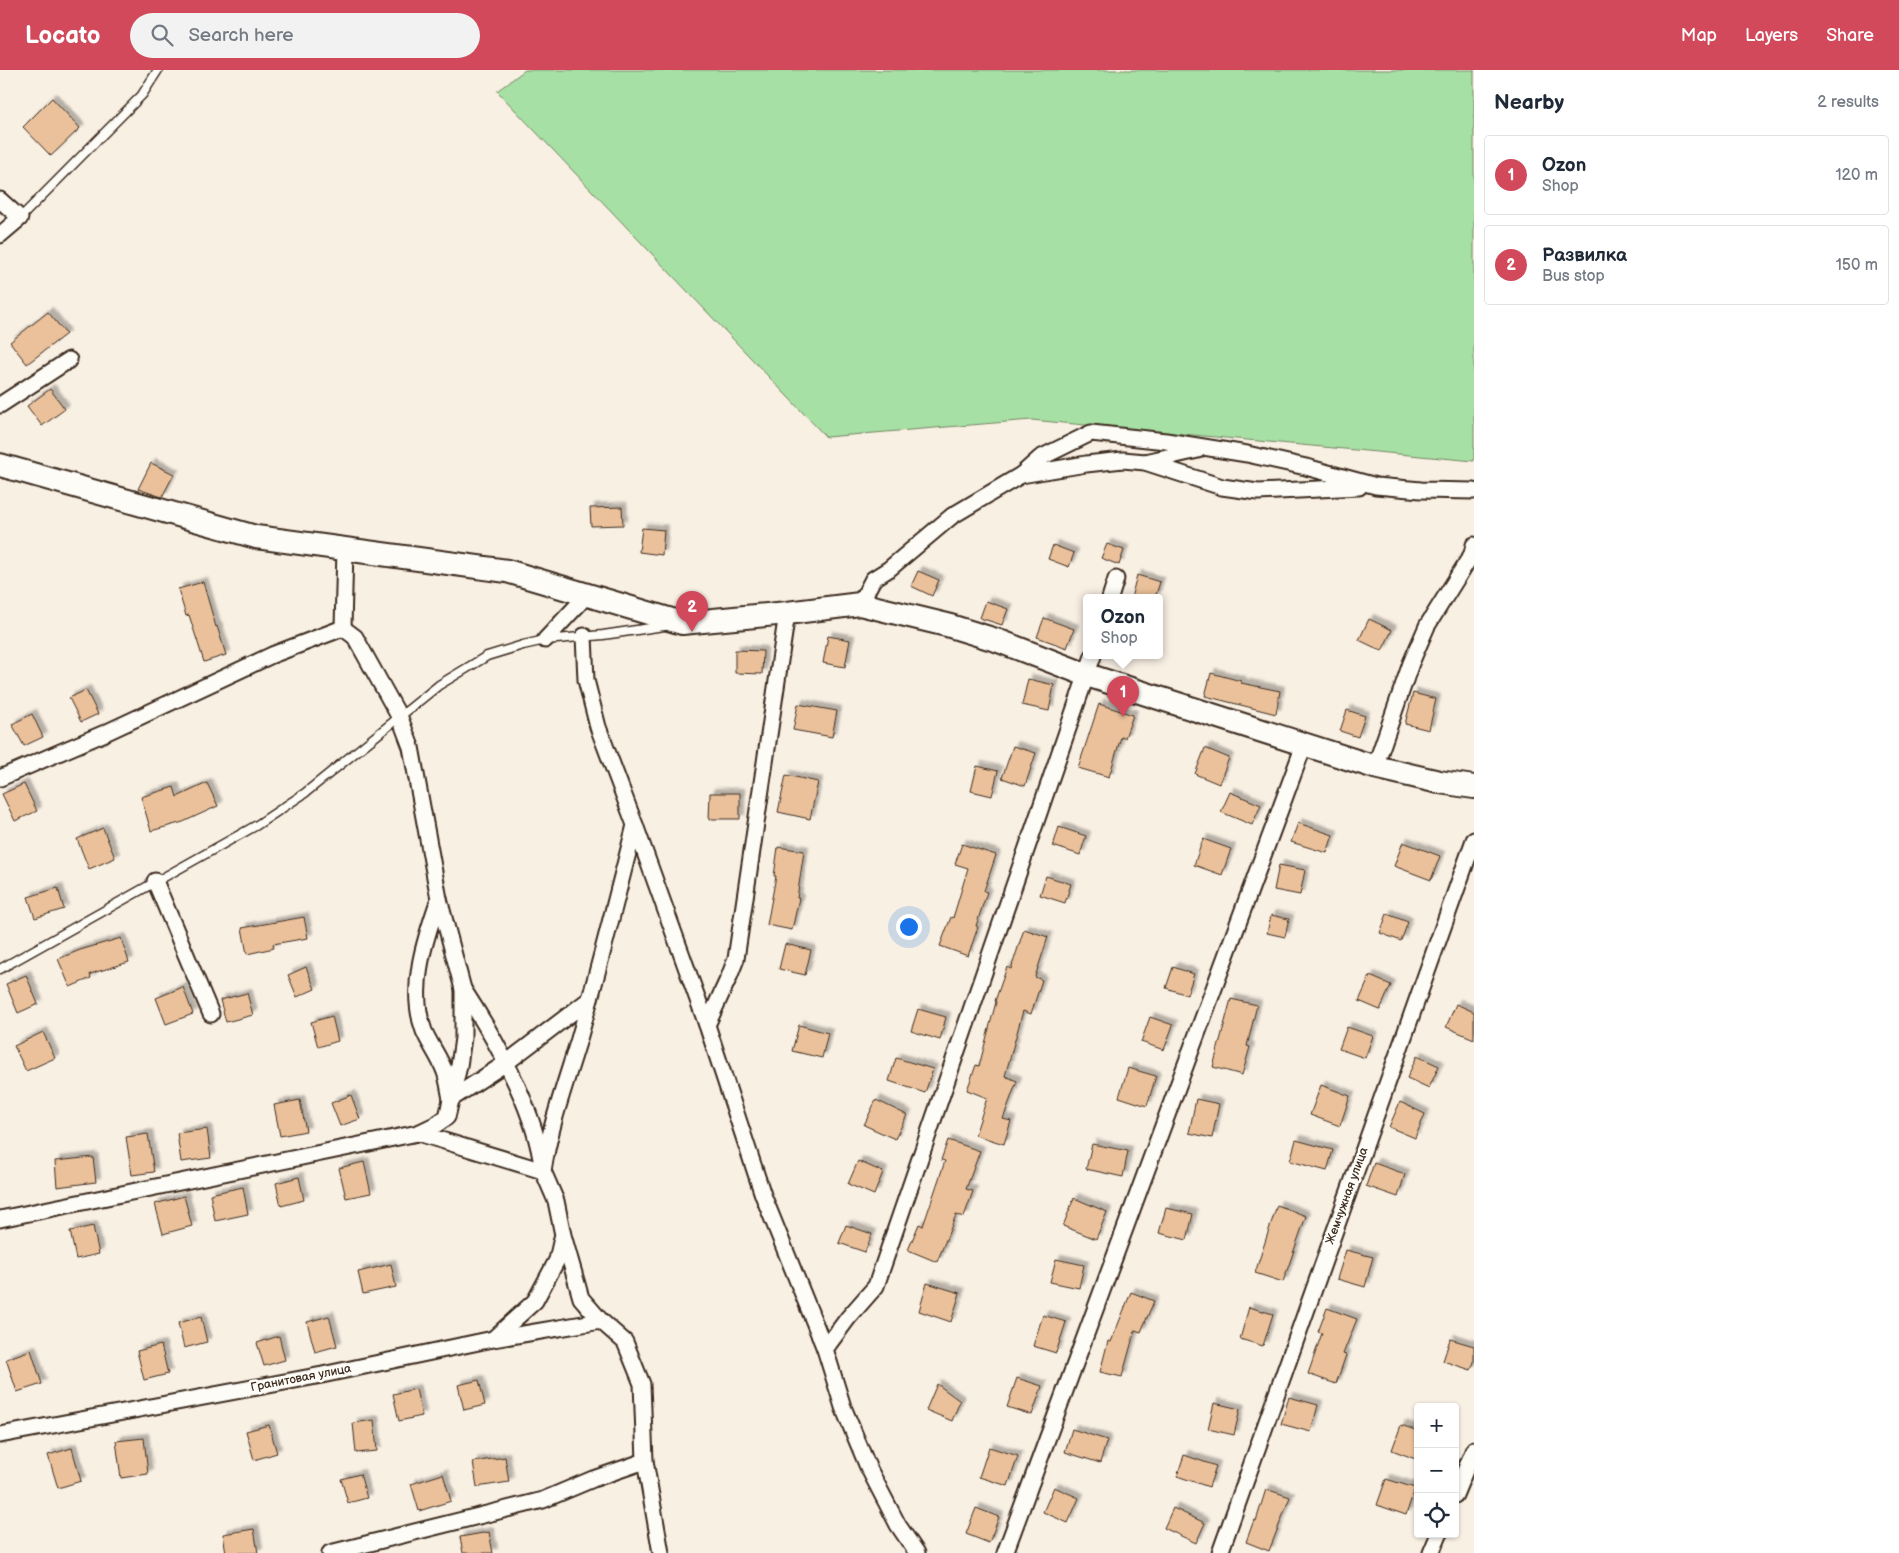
<!DOCTYPE html>
<meta charset="utf-8">
<style>
body{margin:0;font-family:"Balsamiq Sans",sans-serif;background:#f2f2f3;color:#1f2937}
.controls{position:absolute;right:15px;bottom:15px;display:grid;overflow:hidden;border-radius:5px;box-shadow:0 1px 4px #0004}
.controls button{width:45px;height:45px;display:grid;place-items:center;padding:0;border:0;border-bottom:1px solid #e0e1e3;background:#fff;color:#1f2937;font:25px sans-serif}
.you{position:absolute;left:908px;top:856px;width:18px;height:18px;margin:-12px;border:4px solid #fff;border-radius:50%;background:#1a73e8;box-shadow:0 0 0 8px #1a73e833}
.badge{display:grid;place-items:center;width:32px;height:32px;border-radius:50%;background:#d1495b;color:#fff;font-size:16px;font-weight:700}
.pin{position:absolute;translate:-50% -41px;filter:drop-shadow(0 1px 2px #0008)}
.pin::after{content:'';position:absolute;top:26px;width:18px;height:15px;background:inherit;clip-path:polygon(0 0,100% 0,50% 100%)}
.popup{position:absolute;left:1083px;top:524px;width:80px;height:65px;box-sizing:border-box;display:grid;place-content:center;border-radius:5px;background:#fff;filter:drop-shadow(0 1px 4px #0005);font-size:16px;white-space:nowrap;color:#747a83}
.popup b{font-size:19px;color:#1f2937}
.popup::after{content:'';position:absolute;left:50%;top:100%;margin-left:-10px;border:10px solid transparent;border-top-color:#fff}
.list{margin:0;padding:0;list-style:none}
h2{display:flex;justify-content:space-between;align-items:center;height:65px;margin:0;padding:0 20px;font-size:21px}
h2 small{font-size:16px;font-weight:400;color:#747a83}
.list li{display:grid;grid-template-columns:32px 1fr auto;gap:15px;align-items:center;box-sizing:border-box;height:80px;margin:0 10px 10px;padding:0 10px;border:1px solid #e0e1e3;border-radius:5px}
.list b{display:block;font-size:19px;white-space:nowrap}
.list p{margin:0;font-size:16px;white-space:nowrap;color:#747a83}
.list em{font-size:16px;font-style:normal;color:#747a83}
.icon{flex:none;width:28px;height:28px;fill:none;stroke:currentColor;stroke-width:2;stroke-linecap:round;stroke-linejoin:round}
.map{position:relative;flex:none;width:1474px;height:1483px;overflow:hidden}
header{display:flex;align-items:center;gap:30px;box-sizing:border-box;height:70px;padding:0 25px;background:#d1495b;color:#fff}
header strong{font-size:24px}
nav{display:flex;gap:28px;margin-inline-start:auto;font-size:18px}
.search{width:350px;height:45px;background:#f2f2f3;display:flex;align-items:center;gap:12px;box-sizing:border-box;padding:0 18px;border-radius:28px;color:#747a83;font-size:19px}
main{display:flex}
aside{flex:1;background:#fff}
.map>svg:first-child{display:block}
.green{fill:#a7e0a4;stroke:#718561}
.building{fill:#eac19a;stroke:#3b2a1e;filter:url(#shadow)}
.lines{fill:none;stroke-linecap:round;stroke-linejoin:round}
.lane-casing{stroke:#3b2a1e;stroke-width:11}
.street-casing{stroke:#3b2a1e;stroke-width:19}
.secondary-casing{stroke:#3b2a1e;stroke-width:26}
.lane{stroke:#fdfcf7;stroke-width:8}
.street{stroke:#fdfcf7;stroke-width:15}
.secondary{stroke:#fdfcf7;stroke-width:22}
.labels{text-anchor:middle;dominant-baseline:central;stroke-width:5;stroke-linejoin:round;paint-order:stroke}
.street-label{font-size:12px;fill:#3b2a1e;stroke:#fdfcf7}
</style>
<header>
<strong>Locato</strong>
<div class="search"><svg class="icon" aria-label="search" viewBox="0 0 24 24"><circle cx="10" cy="10" r="6"/><path d="M15 15l6 6"/></svg>Search here</div>
<nav><a>Map</a><a>Layers</a><a>Share</a></nav>
</header>
<main>
<div class="map">
<svg width="1474" height="1483" viewBox="0 0 1474 1483">
<defs>
<filter id="shadow"><feDropShadow dx="4.5" dy="-4.5" stdDeviation="1" flood-color="#0004"/></filter>
</defs>
<rect width="100%" height="100%" fill="#f9f0e4"/>
<filter id="ink" filterUnits="userSpaceOnUse"><feTurbulence type="fractalNoise" baseFrequency=".02" numOctaves="2"/><feDisplacementMap in="SourceGraphic" scale="10" xChannelSelector="R" yChannelSelector="G"/><feConvolveMatrix kernelMatrix="1 2 1 2 8 2 1 2 1" color-interpolation-filters="sRGB"/></filter>
<g filter="url(#ink)">
<path class="green" d="M525,0h949v391l-443,-41 -205,17 -329,-346z"/>
<g class="building">
<path d="M52,28l28,30 -29,28 -28,-29z"/>
<path d="M48,242l18,22 -39,30 -17,-22z"/>
<path d="M50,319l15,20 -23,17 -15,-20z"/>
<path d="M151,393l23,11 -12,23 -24,-8z"/>
<path d="M622,437l1,18 -32,1 -1,-18z"/>
<path d="M642,458l22,2 -2,25 -23,-3z"/>
<path d="M1107,474l17,6 -5,15 -18,-7z"/>
<path d="M1053,475l21,8 -5,14 -21,-8z"/>
<path d="M918,501l21,9 -7,16 -21,-10z"/>
<path d="M1137,505l23,7 -5,16h-24z"/>
<path d="M203,512l13,45 1,-1 9,29 -22,7 -15,-47 -3,1 -8,-27z"/>
<path d="M986,531l22,8 -6,16 -22,-7z"/>
<path d="M1044,548l30,11 -7,19 -30,-11z"/>
<path d="M1369,549l23,11 -10,21 -23,-11z"/>
<path d="M828,566l22,4 -5,27 -22,-4z"/>
<path d="M735,580l28,1 -1,23 -27,-1z"/>
<path d="M1211,603l30,8v2l39,8 -4,23 -71,-18z"/>
<path d="M1028,609l26,6 -5,26 -27,-6z"/>
<path d="M86,620l12,24 -17,8 -12,-24z"/>
<path d="M1413,623l23,6 -7,31 -24,-6z"/>
<path d="M798,634l39,7 -5,26 -39,-7z"/>
<path d="M1099,634l34,11 -8,23 -4,-1 -12,40 -31,-9z"/>
<path d="M1347,640l18,6 -7,21 -18,-6z"/>
<path d="M32,644l11,23 -19,9 -12,-22z"/>
<path d="M1013,676l23,7 -11,33 -23,-8z"/>
<path d="M1205,678l24,10 -10,26 -24,-10z"/>
<path d="M977,696l21,5 -6,25 -21,-5z"/>
<path d="M786,705l32,7 -8,37 -32,-7z"/>
<path d="M207,713l11,23 -35,16 -32,9 -10,-34 33,-10 3,10z"/>
<path d="M24,714l13,27 -22,10 -13,-27z"/>
<path d="M1230,722l31,13 -9,20 -31,-13z"/>
<path d="M710,723h30v26h-31z"/>
<path d="M1298,753l35,12 -6,18 -36,-11z"/>
<path d="M1059,757l27,9 -6,19 -27,-9z"/>
<path d="M103,758l12,30 -26,11 -12,-30z"/>
<path d="M1203,769l28,10 -9,26 -28,-10z"/>
<path d="M1403,772l37,14 -9,24 -37,-14z"/>
<path d="M962,774l34,11 -12,36 3,1 -11,34 2,1 -10,29 -28,-10 11,-29 2,1 15,-50 -13,-4z"/>
<path d="M778,777l26,4 -7,47h2l-7,32 -25,-5 9,-49h-2z"/>
<path d="M1279,795l26,5 -5,25 -26,-5z"/>
<path d="M1046,806l25,8 -6,19 -25,-8z"/>
<path d="M58,818l6,21 -29,9 -7,-21z"/>
<path d="M1387,844l21,8 -7,19 -21,-8z"/>
<path d="M1271,845l18,4 -4,18 -18,-4z"/>
<path d="M304,847l4,21 -35,6 1,4 -27,6 -5,-26z"/>
<path d="M1024,859l24,8 -13,40 7,3 -11,34 -8,-3 -18,65 12,5 -14,38 8,2 -7,23 -29,-9 12,-37 -20,-8 9,-25 3,1 17,-64 -1,-1 12,-34 4,2z"/>
<path d="M121,868l8,24 -39,12 1,4 -21,9 -12,-28 22,-9z"/>
<path d="M785,874l26,6 -6,25 -26,-6z"/>
<path d="M306,897l9,22 -18,8 -9,-22z"/>
<path d="M1173,897l21,7 -7,21 -21,-7z"/>
<path d="M26,905l12,29 -20,9 -12,-29z"/>
<path d="M1370,906l21,9 -11,25 -21,-9z"/>
<path d="M183,917l10,27 -27,10 -10,-26z"/>
<path d="M247,923l6,22 -27,7 -6,-22z"/>
<path d="M1231,929l26,6 -10,41 3,1 -8,28 -29,-8z"/>
<path d="M1456,934l18,8v27l-28,-12z"/>
<path d="M918,939l28,8 -6,23 -29,-9z"/>
<path d="M332,946l6,25 -20,6 -7,-25z"/>
<path d="M1150,947l23,8 -9,25 -23,-8z"/>
<path d="M799,955l29,8 -6,25 -30,-7z"/>
<path d="M1347,957l26,9 -8,22 -26,-9z"/>
<path d="M43,962l12,26 -29,13 -12,-25z"/>
<path d="M1417,986l22,10 -10,22 -22,-10z"/>
<path d="M896,988l37,11 -8,24 -36,-12z"/>
<path d="M1128,998l28,8 -9,30 -28,-9z"/>
<path d="M1321,1015l29,11 -10,30 -30,-11z"/>
<path d="M351,1025l9,24 -20,7 -9,-23z"/>
<path d="M1196,1029l23,5 -7,34 -23,-5z"/>
<path d="M300,1030l6,31 -26,5 -6,-31z"/>
<path d="M876,1030l31,15 -12,24 -31,-14z"/>
<path d="M1400,1032l25,12 -10,24 -26,-11z"/>
<path d="M207,1059l4,29 -30,4 -4,-29z"/>
<path d="M148,1064l6,38 -22,3 -6,-38z"/>
<path d="M948,1070l32,11 -14,38 7,2 -9,26 -8,-2 -19,47 -29,-12 11,-26 4,2 22,-65 -4,-1z"/>
<path d="M1296,1070l37,10 -6,21 -37,-10z"/>
<path d="M1092,1074l36,7 -5,26 -37,-8z"/>
<path d="M93,1087l3,25 -39,5 -2,-26z"/>
<path d="M858,1091l25,11 -9,23 -26,-11z"/>
<path d="M364,1092l7,31 -25,5 -7,-30z"/>
<path d="M1374,1093l31,11 -7,23 -32,-11z"/>
<path d="M299,1107l5,23 -23,6 -5,-23z"/>
<path d="M243,1117l5,27 -33,7 -5,-27z"/>
<path d="M184,1126l8,30 -29,8 -8,-30z"/>
<path d="M1074,1128l33,14 -11,27 -33,-13z"/>
<path d="M1277,1135l29,11 -23,66 -28,-9z"/>
<path d="M1166,1138l27,6 -6,26 -28,-7z"/>
<path d="M846,1155l26,9 -7,18 -26,-9z"/>
<path d="M93,1156l6,28 -23,5 -6,-28z"/>
<path d="M1346,1180l27,7 -8,30 -28,-8z"/>
<path d="M1056,1189l28,6 -5,23 -29,-6z"/>
<path d="M391,1194l5,23 -33,7 -5,-22z"/>
<path d="M927,1213l33,10 -9,29 -32,-11z"/>
<path d="M1131,1222l23,9 -13,31 -6,-2 -13,47 -22,-5 8,-31 3,1z"/>
<path d="M1249,1237l24,7 -10,32 -23,-7z"/>
<path d="M1327,1238l30,11 -14,35 3,1 -10,29 -28,-10 14,-41 -4,-1z"/>
<path d="M1043,1245l23,7 -10,31 -23,-7z"/>
<path d="M329,1246l8,30 -22,6 -8,-30z"/>
<path d="M201,1247l6,25 -23,6 -6,-25z"/>
<path d="M279,1266l6,24 -21,6 -7,-23z"/>
<path d="M1450,1269l24,7v16l-3,8 -28,-9z"/>
<path d="M161,1275l7,29 -24,6 -7,-29z"/>
<path d="M31,1280l11,34 -25,8 -11,-33z"/>
<path d="M1017,1308l25,8 -10,29 -25,-8z"/>
<path d="M479,1310l6,25 -21,5 -6,-25z"/>
<path d="M937,1314l23,17 -8,20 -26,-11z"/>
<path d="M416,1319l6,27 -23,5 -6,-27z"/>
<path d="M1289,1327l29,8 -7,27 -30,-8z"/>
<path d="M1214,1333l26,6 -6,26 -26,-6z"/>
<path d="M374,1350l3,31 -21,2 -3,-30z"/>
<path d="M269,1355l8,28 -23,7 -8,-29z"/>
<path d="M1401,1355l17,6v29l-26,-10z"/>
<path d="M1072,1359l35,11 -7,23 -35,-11z"/>
<path d="M144,1368l4,36 -27,4 -5,-37z"/>
<path d="M989,1377l29,9 -10,30 -29,-9z"/>
<path d="M72,1378l9,33 -23,7 -10,-33z"/>
<path d="M1184,1385l32,11 -7,21 -32,-11z"/>
<path d="M505,1387l4,25 -32,5 -4,-25z"/>
<path d="M360,1404l7,24 -19,5 -7,-24z"/>
<path d="M443,1404l8,27 -32,10 -8,-27z"/>
<path d="M1386,1409l29,9 -9,27 -29,-10z"/>
<path d="M1054,1417l25,11 -11,25 -25,-11z"/>
<path d="M1266,1419l24,8 -21,54 -23,-9 8,-22 2,1z"/>
<path d="M976,1438l23,9 -10,26 -23,-9z"/>
<path d="M1173,1438l32,15 -9,20 -32,-15z"/>
<path d="M254,1459l4,24h-32l-3,-19z"/>
<path d="M489,1462l4,21h-30l-3,-16z"/>
</g>
<g class="lines">
<defs>
<g id="lane">
<path d="M20,148l122,-123 16,-25"/>
<path d="M0,899l257,-144 48,-32 134,-108 48,-29 36,-11 22,-5 58,-5 61,-9"/>
</g>
<g id="street">
<path d="M0,130l20,18 -20,17"/>
<path d="M0,335l69,-45"/>
<path d="M1145,392l53,-12"/>
<path d="M1021,405l65,-11 37,-4 22,2 77,25 36,5 101,-5"/>
<path d="M1110,528l6,-19"/>
<path d="M860,534l13,-25 16,-10 63,-53 69,-41 19,-17 51,-25 75,8 81,13 59,13 70,19 45,4 53,1"/>
<path d="M343,558l2,-79"/>
<path d="M584,566l2,44 12,47 37,98 72,200 56,170 62,154 18,58 25,60 30,58 19,28"/>
<path d="M545,570l43,-46"/>
<path d="M1375,697l36,-104 16,-37 45,-72 2,-9"/>
<path d="M0,708l105,-45 167,-78 71,-27 12,9 45,81 11,29 28,152 24,90v49l-4,28 -12,51 -10,7 -19,9"/>
<path d="M155,811l56,133"/>
<path d="M439,829c-14,40 -31,90 -15,132 6,14 16,27 21,41 3,8 4,18 6,27l55,-36 84,-64"/>
<path d="M463,919c30,46 69,115 78,170"/>
<path d="M707,955l22,-48 7,-18 51,-346"/>
<path d="M543,1101c7,-46 23,-89 36,-132 20,-71 38,-143 56,-214"/>
<path d="M0,1149l418,-86 125,38 13,30 7,34 18,63 20,23 24,21 17,42 3,77 16,92"/>
<path d="M493,1269l42,-38 22,-41 5,-22"/>
<path d="M825,1279l23,-31 28,-32 217,-630"/>
<path d="M0,1365l322,-60 171,-36 108,-18"/>
<path d="M1455,1425l19,-46"/>
<path d="M330,1483l213,-53 50,-21 52,-18"/>
<path d="M1005,1483l299,-808"/>
<path d="M1220,1483l254,-713"/>
<path d="M1431,1483l8,-19"/>
</g>
<path id="secondary" d="M0,395l256,72 251,34 175,52 105,-10 73,-9 87,21 52,16 88,34 288,92 64,15 35,5"/>
</defs>
<use href="#lane" class="lane-casing"/>
<use href="#street" class="street-casing"/>
<use href="#secondary" class="secondary-casing"/>
<use href="#lane" class="lane"/>
<use href="#street" class="street"/>
<use href="#secondary" class="secondary"/>
</g>
</g>
<g class="labels">
<g class="street-label">
<text transform="translate(1347 1126) rotate(-70)">Жемчужная улица</text>
<text transform="translate(301 1308) rotate(-11)">Гранитовая улица</text>
</g>
</g>
</svg>
<div class="controls">
<button>+</button>
<button>−</button>
<button><svg class="icon" aria-label="locate" viewBox="0 0 24 24"><circle cx="12" cy="12" r="6"/><path d="M12 2v4M12 18v4M2 12h4M18 12h4"/></svg></button>
</div>
<div class="you"></div>
<div class="pin badge" style="left:1123px;top:647px">1</div>
<div class="popup"><b>Ozon</b>Shop</div>
<div class="pin badge" style="left:692px;top:562px">2</div>
</div>
<aside>
<h2>Nearby<small>2 results</small></h2>
<ul class="list">
<li><span class="badge">1</span><div><b>Ozon</b><p>Shop</p></div><em>120 m</em></li>
<li><span class="badge">2</span><div><b>Развилка</b><p>Bus stop</p></div><em>150 m</em></li>
</ul>
</aside>
</main>
